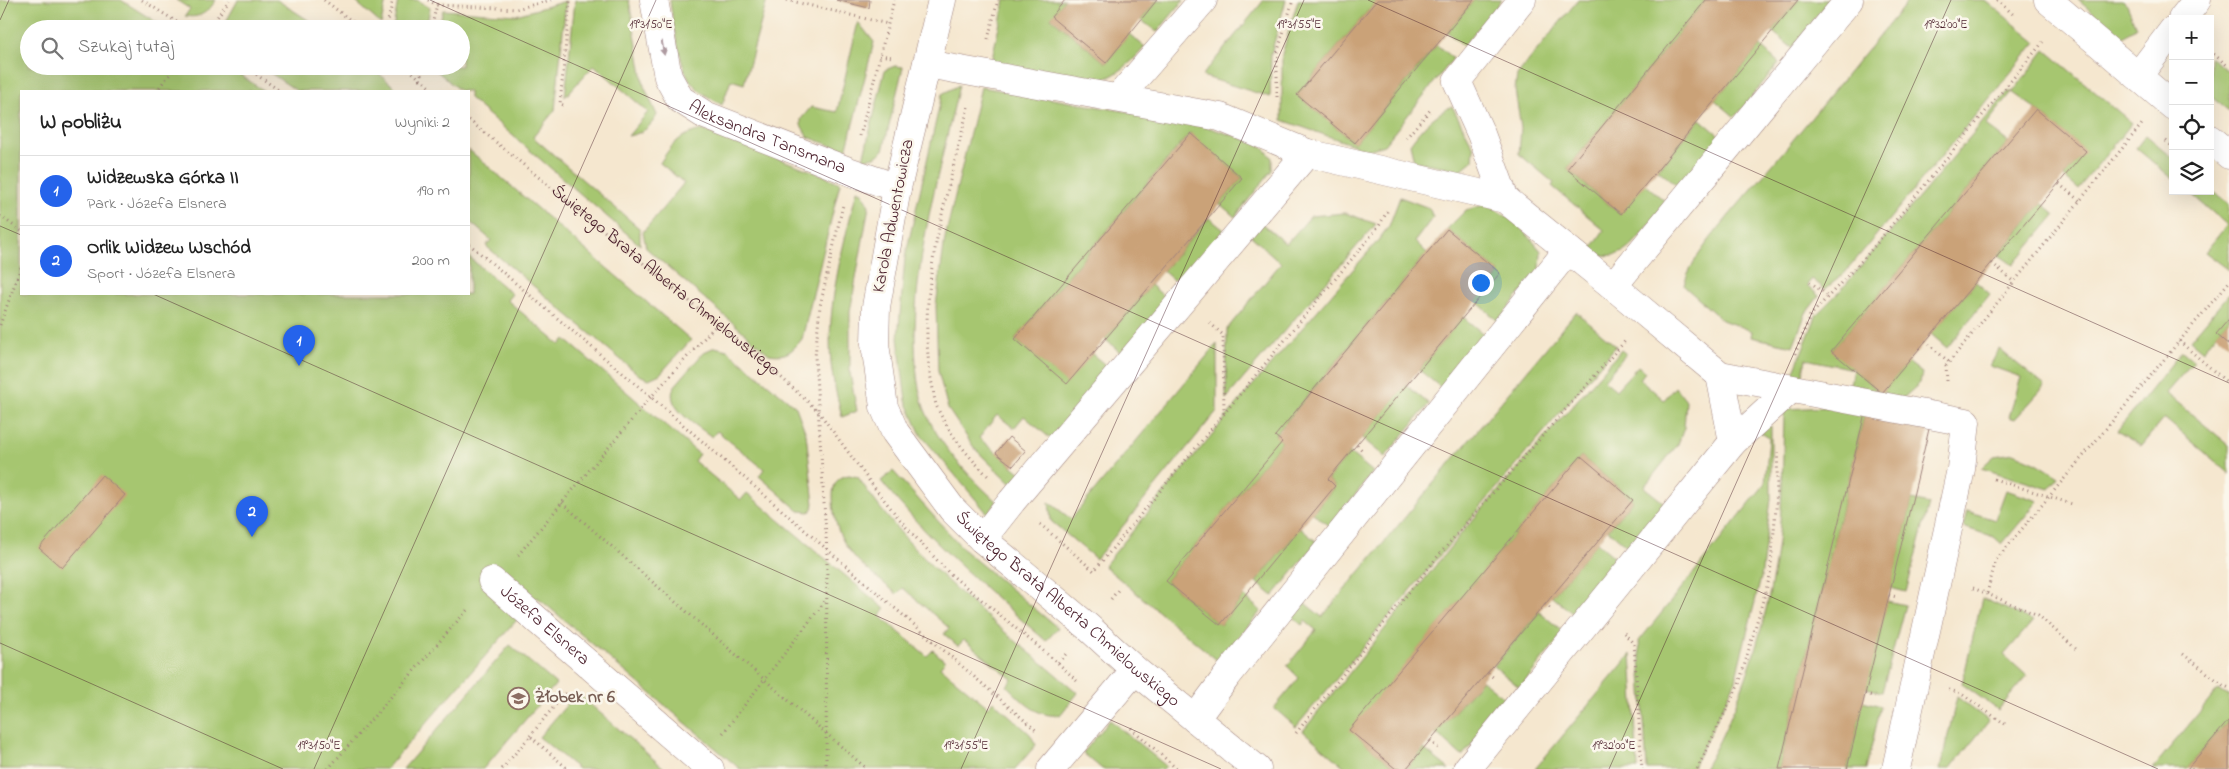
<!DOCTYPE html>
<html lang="pl">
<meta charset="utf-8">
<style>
body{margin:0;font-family:"Indie Flower",sans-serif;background:#f6f6f6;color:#222}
.controls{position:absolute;right:15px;top:15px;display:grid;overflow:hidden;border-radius:0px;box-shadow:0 5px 20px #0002}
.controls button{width:45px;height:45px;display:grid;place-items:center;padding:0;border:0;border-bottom:1px solid #e0e0e0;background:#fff;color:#222;font:25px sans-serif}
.you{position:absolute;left:1480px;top:282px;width:18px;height:18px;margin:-12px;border:4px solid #fff;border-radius:50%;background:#1a73e8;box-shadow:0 0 0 8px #1a73e833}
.badge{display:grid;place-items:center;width:32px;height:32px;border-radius:50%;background:#2563eb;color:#fff;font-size:16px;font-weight:700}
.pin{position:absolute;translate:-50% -41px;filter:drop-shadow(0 1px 2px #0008)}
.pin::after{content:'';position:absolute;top:26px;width:18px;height:15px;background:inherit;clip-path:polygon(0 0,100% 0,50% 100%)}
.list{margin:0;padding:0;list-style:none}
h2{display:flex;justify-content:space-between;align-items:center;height:65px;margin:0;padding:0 20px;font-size:21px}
h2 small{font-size:16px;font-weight:400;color:#767676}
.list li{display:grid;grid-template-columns:32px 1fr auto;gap:15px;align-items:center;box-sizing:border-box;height:70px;padding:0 20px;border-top:1px solid #e0e0e0}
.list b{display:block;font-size:19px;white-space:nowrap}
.list p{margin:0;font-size:16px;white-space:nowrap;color:#767676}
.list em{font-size:16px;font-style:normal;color:#767676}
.icon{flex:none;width:28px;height:28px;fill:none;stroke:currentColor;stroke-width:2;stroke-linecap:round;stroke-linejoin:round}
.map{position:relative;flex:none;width:2229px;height:769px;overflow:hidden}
.search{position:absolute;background:#fff;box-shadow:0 5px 20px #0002;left:20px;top:20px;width:450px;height:55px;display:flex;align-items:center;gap:12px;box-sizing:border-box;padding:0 18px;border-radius:28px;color:#767676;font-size:19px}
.panel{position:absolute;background:#fff;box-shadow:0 5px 20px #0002;left:20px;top:90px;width:450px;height:205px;border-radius:0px}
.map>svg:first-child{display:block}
.green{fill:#a6c66f;stroke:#78724d}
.building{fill:#caa278}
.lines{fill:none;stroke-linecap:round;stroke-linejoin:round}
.minor-casing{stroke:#a0837d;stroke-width:29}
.path{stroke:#a0837d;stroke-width:3;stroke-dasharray:1 4;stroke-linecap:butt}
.minor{stroke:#fff;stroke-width:28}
.oneway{fill:#ae9aa0}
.ticks{fill:none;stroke:#4a1f2b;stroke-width:1;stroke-opacity:0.45}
.labels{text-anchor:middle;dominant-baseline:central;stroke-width:5;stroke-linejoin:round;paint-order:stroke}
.street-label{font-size:18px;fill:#4a1f2b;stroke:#fbf7ec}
.education-label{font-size:18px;font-weight:bold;fill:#785e54;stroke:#fbf7ec;text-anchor:start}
.ticks-label{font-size:12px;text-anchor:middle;fill:#4a1f2b;stroke:#fbf7ec;stroke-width:5;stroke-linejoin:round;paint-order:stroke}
</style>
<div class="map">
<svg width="2229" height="769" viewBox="0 0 2229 769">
<rect width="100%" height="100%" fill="#fbf7ec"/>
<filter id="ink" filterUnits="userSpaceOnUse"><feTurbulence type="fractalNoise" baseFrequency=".02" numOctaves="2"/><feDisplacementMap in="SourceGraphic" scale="10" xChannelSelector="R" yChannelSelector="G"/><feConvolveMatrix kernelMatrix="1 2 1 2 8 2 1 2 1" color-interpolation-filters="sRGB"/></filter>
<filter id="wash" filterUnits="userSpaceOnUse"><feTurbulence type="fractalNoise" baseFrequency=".0096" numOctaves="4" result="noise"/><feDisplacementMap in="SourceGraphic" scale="20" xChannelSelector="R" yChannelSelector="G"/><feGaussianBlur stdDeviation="1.12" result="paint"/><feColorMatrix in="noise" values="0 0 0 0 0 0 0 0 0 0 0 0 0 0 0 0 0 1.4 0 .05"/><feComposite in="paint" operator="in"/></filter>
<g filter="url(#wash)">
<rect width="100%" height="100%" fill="#f5e7cf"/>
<g class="green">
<path d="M0,0h121l46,29h-138v37h198l37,25h-243v203h448v-37l43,37 -5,6 53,45 5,-6 134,115 -5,7 47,39 6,-7 138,116 -5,7 47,40 6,-6 12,11 -5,6 48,40 5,-6 37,33 6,11 -21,24h-275l-203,-172 -151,172h-386z"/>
<path d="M176,0h40c-8,12 -16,19 -31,16l5,-7z"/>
<path d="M238,0h39l45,29h-100z"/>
<path d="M353,0h33l-5,24 -26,-23z"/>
<path d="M398,0h19l13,8 -4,21h-33z"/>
<path d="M575,0h54l15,86 13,29c-7,13 -14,18 -29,21l20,-24 -54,-47 -29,32z"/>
<path d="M670,0h97l-23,84 -13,-4 -9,25c-12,-7 -29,-16 -35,-30 -8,-16 -15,-56 -17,-75z"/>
<path d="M1005,0h60l-14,18 55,45 23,-29 16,13c-11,12 -21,23 -36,30 -22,9 -93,-10 -118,-15z"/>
<path d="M1157,0h27l-27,32 -16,-12z"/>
<path d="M1264,0h22l-15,54 -1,43 -68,-21z"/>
<path d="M1298,0h79l-80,95 58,48 82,-98 16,14 -69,86 -16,5 -86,-30v-66z"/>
<path d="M1474,0h28l-39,46 -16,-14z"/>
<path d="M1578,0h128l-139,169 53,45 25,-30 21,18c-10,13 -29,42 -43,50 -9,5 -25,4 -34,0l15,-22 -52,-44 2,-3 -35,-29 2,-26 -6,-38 2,-15z"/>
<path d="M1798,0h31l-37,48 -20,-17z"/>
<path d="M1909,0h76l51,42 -192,232 -19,15 -13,-10 -5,6 12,11 -13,17 -13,33 -42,-9 1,-6 -30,-11 -38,-34c3,-27 60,-87 79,-110 49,-59 97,-117 146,-176z"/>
<path d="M2078,0h44l5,5 9,22 -14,11z"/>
<path d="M566,1l-11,109 -22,27 107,92v16l-171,-147v-7h-9l-29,-25h30v-37h-23l5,-19 73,5z"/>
<path d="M858,22l16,20 -28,109 -38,-14 -7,-12v-6l10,-12 26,5z"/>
<path d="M1760,46l19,17 -44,54 -20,-17z"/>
<path d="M2045,50l87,73 -54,66 -14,-12 21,-26 -49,-42 -24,-17 -26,33 22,17 -176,208 49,43 27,-31 14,11 -2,10 -20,18 -51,-12 4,-20 -47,-10 -4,20 -10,-3 25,-62 24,-24 167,-198h5z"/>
<path d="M2210,56l19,17v38l-19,-15z"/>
<path d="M260,66h110l29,25h-102z"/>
<path d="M895,66l8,1 -20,84 -8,6 -12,2 22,-89z"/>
<path d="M959,85c-19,85 -45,170 -44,258 1,25 2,51 13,74 15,33 43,61 69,85l-9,12 -67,-79 -15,-34 -8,-63 7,-80 37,-164z"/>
<path d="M981,87l213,36 63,20 8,6 7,9v12l-37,47 -15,-13 22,-26 -52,-45 -175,206 52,44 25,-29 17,14 -58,71 -27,-23 -10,12 -17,-13 -18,23 43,36 -10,11 -37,-36 -27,-40 -10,-38 -2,-65 9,-68z"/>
<path d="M1452,106l22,42 -1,12 -12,10 -47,-9 -4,-17c11,-16 24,-29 42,-38z"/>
<path d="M1700,119l20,17 -41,51 -21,-17z"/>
<path d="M702,130l118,44 20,9 -38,156c-11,13 -15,18 -33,15l-123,-106 -3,-16 41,-49 -24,-20c12,-19 19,-28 42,-33z"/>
<path d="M2146,135l27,23v21l-37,-31z"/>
<path d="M469,150l222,190 -31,34 -11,5 -10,-4 -153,-129 5,-6 -22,-19z"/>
<path d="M2210,189l19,15v66l-24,-18 22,-27 -39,-34h22z"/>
<path d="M857,190l5,2 7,14 -19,106v61l7,38 -15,6c-4,-18 -9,-34 -11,-53 -5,-59 12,-117 26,-174z"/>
<path d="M1400,197l29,11 4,9 -18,24 12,12 -152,182 7,7 -116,139 54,44 24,-29 17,15 -43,50 -114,-95 143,-174 129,-149 13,-17z"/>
<path d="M2042,203l13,12 -42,50 -14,-10z"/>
<path d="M1484,205c24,8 41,26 57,46l-1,18 -42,52 -22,-20 24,-28 -53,-44 19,-19z"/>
<path d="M1345,213l31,11 -150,175 1,-70 54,-66 -31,-28 10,-13 26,22 25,-28z"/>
<path d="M1209,218l15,12 -45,55 -16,-14z"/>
<path d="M1976,282l14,12 -43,54 -16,-14z"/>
<path d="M1151,285l16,14 -45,55 -17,-15z"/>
<path d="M2229,294v25l-26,32 -13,-11z"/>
<path d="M1576,312l40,34 -320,381 -22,-19 25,-30 -12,-12 29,-36 -11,-9 -3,4 -13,-11 12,-14 21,17z"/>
<path d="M1463,317l24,20 -43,53 -25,-20z"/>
<path d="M1217,344v67l-121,148 -45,-38 -2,-19 22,17z"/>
<path d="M715,347l12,3 69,57 10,27 8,70 -4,8 -11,-1 -40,-35 5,-7 -47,-38 -5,6c-14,-11 -48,-29 -38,-50l30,-35z"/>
<path d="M1999,349l46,37 -30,33 -6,-2 12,-40 -31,-11z"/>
<path d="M1621,350l5,4 -22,26 12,10 22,-24 7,6 -5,7 24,21 11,-13 11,14 -2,27 -6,16 -34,43 24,19 -35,45 -25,-21 25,-30 -52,-44 -231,274 46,39h-49l-44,-38 161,-201z"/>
<path d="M2182,351l12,10 -28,32 63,52v28l-65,-55 -23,28 -24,-15z"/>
<path d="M1406,385l23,19 -44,53 -23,-19z"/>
<path d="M1845,406l20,7 -86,356h-75c44,-74 72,-175 77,-260 2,-31 2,-63 3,-95l2,-5z"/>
<path d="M1771,426v73l-10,79 -27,106 -42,85h-45l-8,-128 126,-157 4,-46 -12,-8z"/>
<path d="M1350,453l23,19 -43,55 -17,-14 22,-27 -7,-7z"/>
<path d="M2014,453l23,10 22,14 -10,12 -68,-21 13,-12z"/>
<path d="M893,471l73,81 92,76 -12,13c-59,-51 -116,-99 -165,-160z"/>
<path d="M849,475l9,2c57,87 142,150 220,216l-18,22c-24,3 -37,-14 -53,-29l5,-7 -48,-39 -6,6 -14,-12 5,-6 -46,-40 -6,6c-36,-30 -64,-46 -64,-98 0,-12 4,-19 16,-21z"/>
<path d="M2006,490l32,11 -36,43 -8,-7 -31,-10 4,-16 28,9z"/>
<path d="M1912,500l17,4 -23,88 -16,-4z"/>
<path d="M1300,528l17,14 -44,54 -17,-14z"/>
<path d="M1597,542l25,22 -44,54 -26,-22z"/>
<path d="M1982,598l51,23 -29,34 23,21 -29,34 -36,-26z"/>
<path d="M1887,601l18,4 -23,87 -16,-4z"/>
<path d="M1539,612l25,20 -44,56 -26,-22z"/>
<path d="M510,645l46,39 -73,85h-80z"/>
<path d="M1631,654l7,115h-103z"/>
<path d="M1482,680l26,21 -46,55 -26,-23z"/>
<path d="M2218,690l11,5v25l-42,49h-35z"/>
<path d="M577,693l88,76h-87l-39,-32z"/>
<path d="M1957,697l32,24 -39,48h-10z"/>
<path d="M1863,701l18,5 -15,63h-19z"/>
<path d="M1110,720l56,46 -3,3h-61l-19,-16z"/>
<path d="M1424,749l25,20h-43z"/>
</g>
<g id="blocks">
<g class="building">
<path d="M836,0h34l-1,8z"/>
<path d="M1065,0h92l-51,63 -55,-46z"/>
<path d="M1377,0h97l-119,143 -58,-48z"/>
<path d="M1706,0h92l-177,214 -54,-45z"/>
<path d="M2036,109l50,42 -204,242 -51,-42z"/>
<path d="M1191,133l51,45 -175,206 -52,-45z"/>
<path d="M1447,229l53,44 -172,206 7,7 -115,139 -54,-44 116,-139 -7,-6z"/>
<path d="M2229,319v26l-13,-11z"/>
<path d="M1865,413l64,16 -14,59 -68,281h-68z"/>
<path d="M1009,437l17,14 -13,15 -17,-13z"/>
<path d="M1581,456l52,44 -227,269h-10l-47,-39z"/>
<path d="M102,475l23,20 -63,73 -23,-20z"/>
<path d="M2229,720v49h-42z"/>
</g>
</g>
</g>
<g filter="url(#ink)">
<use href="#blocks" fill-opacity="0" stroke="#a0837d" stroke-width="1"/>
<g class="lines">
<defs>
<g id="minor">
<path id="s2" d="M654,0l14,77 12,22 25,16 146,57 46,16"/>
<path id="s3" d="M942,0l-45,188 -21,119 -1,37 9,63 11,25 57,77 30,30 106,88 47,43 122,99"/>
<path d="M2048,0l125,106"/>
<path d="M2182,19l15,-19"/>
<path d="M927,64l293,53 87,36 198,46 108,87 107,89 246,47 -5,47 -65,300"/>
<path d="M2138,76l35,-46"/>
<path d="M1119,97l84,-97"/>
<path d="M2210,139l19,16"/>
<path d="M1505,199l-24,-65 -24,-53 65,-81"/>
<path d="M1613,286l236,-286"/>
<path d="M1720,375l13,67"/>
<path d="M982,539l30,-38 295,-348"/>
<path id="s4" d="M492,581l218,188"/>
<path d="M1195,719l32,-43 341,-426"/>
<path d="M1051,769l84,-99"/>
<path d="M1467,769l266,-327 58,-53"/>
</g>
</defs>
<use href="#minor" class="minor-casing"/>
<g class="path">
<path d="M142,0l46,29"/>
<path d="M324,0l38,29"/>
<path d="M428,0l9,5 79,4 35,-9"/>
<path d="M787,0l101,24"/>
<path d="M1997,0l18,16"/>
<path d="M209,29l20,-29"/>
<path d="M386,29l7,-29"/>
<path d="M431,29l7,-29"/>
<path d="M988,39l10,-39"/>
<path d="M2210,51l19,16"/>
<path d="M880,55l12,2"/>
<path d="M244,66l36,25"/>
<path d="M405,66l29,25"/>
<path d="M420,80l3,-14"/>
<path d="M156,91l21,-25"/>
<path d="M1277,102v-48l16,-54"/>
<path d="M563,105l-3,-1 10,-104"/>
<path d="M968,107c-20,88 -54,187 -36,277 2,8 2,18 6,25 12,26 30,47 50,67"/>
<path id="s1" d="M469,120l303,249 46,42 55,75 33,41 43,46 109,90 8,-9"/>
<path d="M860,136l34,-136"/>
<path d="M1406,138l25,-29"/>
<path d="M2166,141l7,6"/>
<path d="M2059,184l21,17"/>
<path d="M0,216l21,15"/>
<path d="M469,244l182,153 387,335"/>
<path d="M1992,263l22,19"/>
<path d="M1810,282l17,13"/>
<path d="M1210,323l13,12 1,78"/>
<path d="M0,325l21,-58"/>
<path d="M1925,341l24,21"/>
<path d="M2179,341l50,43"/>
<path d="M1795,354l15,-38 57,-61 176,-213"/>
<path d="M1947,381l-1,-15 196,-242"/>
<path d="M1357,445l5,5"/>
<path d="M1994,479l78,25"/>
<path d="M562,503l305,266"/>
<path d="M1040,524l54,47 285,-345 10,-18"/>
<path d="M518,555l133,-158 66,-73"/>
<path d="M1973,588l65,27 38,34"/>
<path d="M1987,593l9,-33 233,-278"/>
<path d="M1889,595l8,2"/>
<path d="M1111,599l7,-9"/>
<path d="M1545,604l6,5"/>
<path d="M1624,633l10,11 8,125"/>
<path d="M2183,654l40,31 6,3"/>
<path d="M1058,663l21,20"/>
<path d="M1488,673l7,6"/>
<path d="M1949,690l11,3 48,33"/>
<path d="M1865,694l10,2"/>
<path d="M1131,728l46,41"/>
<path d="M723,733l103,-133"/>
<path d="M1296,733l142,-177 187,-215"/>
<path d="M530,736l36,-44"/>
<path d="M1430,741l8,7"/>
<path d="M328,769l141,-161"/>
<path d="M502,769l28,-33 38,33"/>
<path d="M826,769l1,-217 -12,-195 5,-51 23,-101"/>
<path d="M1697,769l42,-85 31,-108 6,-68 2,-59"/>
</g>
<use href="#minor" class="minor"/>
</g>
<defs><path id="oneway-solid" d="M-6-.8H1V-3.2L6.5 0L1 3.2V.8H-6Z" transform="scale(1.25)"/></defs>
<use class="oneway" href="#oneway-solid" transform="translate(663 48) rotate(80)"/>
</g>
<path class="ticks" d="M430,0l1728,769M1368,0l861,383M0,20l9,-20M0,226l21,9M153,294l1068,475M0,643l283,126M314,769l342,-769M961,769l343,-769M1609,769l342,-769"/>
<defs>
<symbol id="school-ring" viewBox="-11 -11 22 22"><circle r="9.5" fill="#fbf7ec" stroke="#8d6e63" stroke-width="1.5"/><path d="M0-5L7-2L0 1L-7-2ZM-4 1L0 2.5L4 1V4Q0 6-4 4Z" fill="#8d6e63"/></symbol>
</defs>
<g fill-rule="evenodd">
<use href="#school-ring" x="506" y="686" width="25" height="25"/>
</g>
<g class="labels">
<g class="street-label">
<text stroke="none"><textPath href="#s2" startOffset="199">Aleksandra Tansmana</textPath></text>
<text transform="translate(894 216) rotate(-79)">Karola Adwentowicza</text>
<text stroke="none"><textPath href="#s1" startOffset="254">Świętego Brata Alberta Chmielowskiego</textPath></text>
<text stroke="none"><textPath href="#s3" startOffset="691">Świętego Brata Alberta Chmielowskiego</textPath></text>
<text stroke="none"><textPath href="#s4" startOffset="69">Józefa Elsnera</textPath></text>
</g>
<g class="education-label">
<text x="535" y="698">Żłobek nr 6</text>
</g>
</g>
<g class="ticks-label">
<text x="651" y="28">19°31'50"E</text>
<text x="1299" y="28">19°31'55"E</text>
<text x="1946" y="28">19°32'00"E</text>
<text x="319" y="749">19°31'50"E</text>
<text x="966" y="749">19°31'55"E</text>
<text x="1614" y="749">19°32'00"E</text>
</g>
</svg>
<div class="controls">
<button>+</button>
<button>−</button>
<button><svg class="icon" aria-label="locate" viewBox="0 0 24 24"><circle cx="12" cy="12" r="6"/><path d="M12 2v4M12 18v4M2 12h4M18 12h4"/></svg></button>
<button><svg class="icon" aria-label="layers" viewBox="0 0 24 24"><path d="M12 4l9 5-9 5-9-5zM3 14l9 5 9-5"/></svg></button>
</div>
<div class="you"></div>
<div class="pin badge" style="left:299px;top:366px">1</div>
<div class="pin badge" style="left:252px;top:537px">2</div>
<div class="search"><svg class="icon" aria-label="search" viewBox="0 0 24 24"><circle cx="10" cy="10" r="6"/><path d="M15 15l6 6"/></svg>Szukaj tutaj</div>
<section class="panel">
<h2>W pobliżu<small>Wyniki: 2</small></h2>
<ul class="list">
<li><span class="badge">1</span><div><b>Widzewska Górka II</b><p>Park · Józefa Elsnera</p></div><em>190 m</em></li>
<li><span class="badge">2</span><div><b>Orlik Widzew Wschód</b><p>Sport · Józefa Elsnera</p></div><em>200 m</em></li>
</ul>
</section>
</div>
